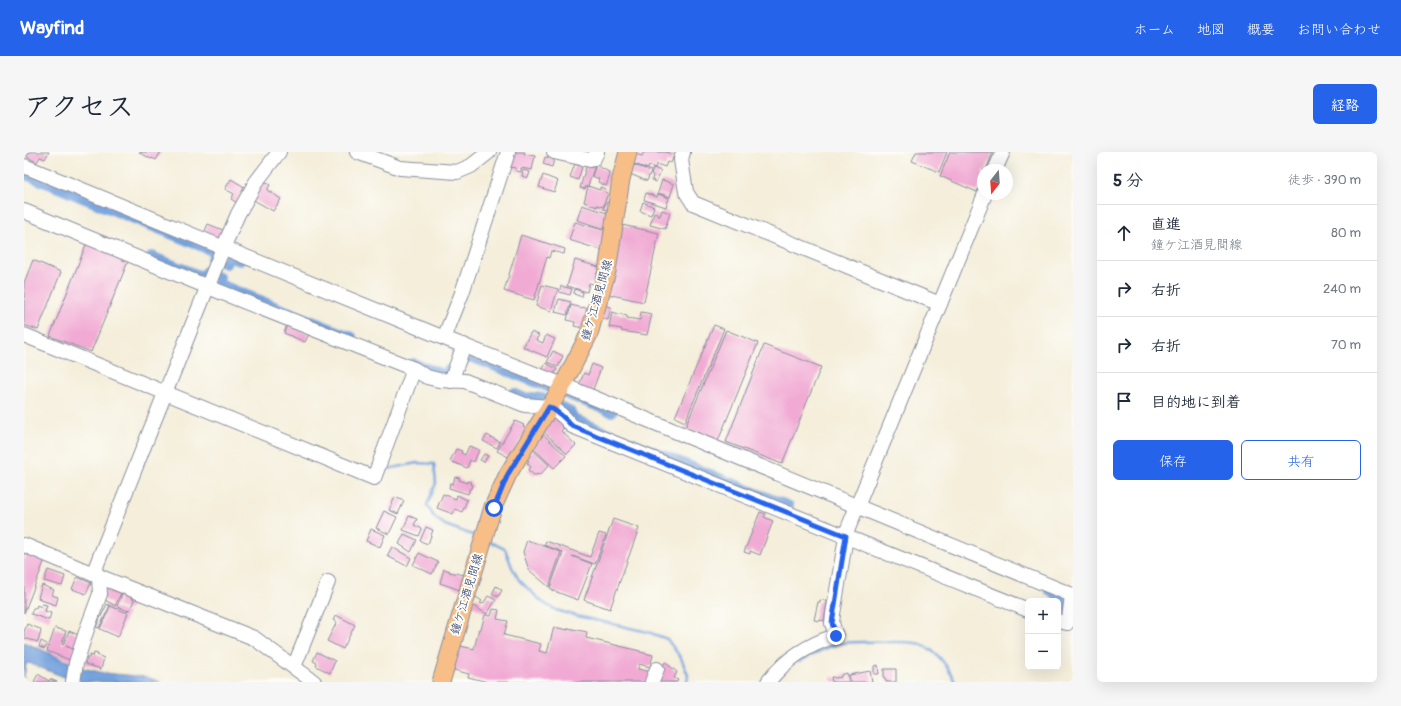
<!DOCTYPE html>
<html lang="ja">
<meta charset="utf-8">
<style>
body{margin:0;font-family:Pangolin,"Klee One",sans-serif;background:#f6f6f7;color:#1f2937}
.controls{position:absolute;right:12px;bottom:12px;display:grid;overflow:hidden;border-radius:6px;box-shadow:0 4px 16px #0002}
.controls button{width:36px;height:36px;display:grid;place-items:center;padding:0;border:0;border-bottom:1px solid #e0e1e3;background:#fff;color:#1f2937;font:20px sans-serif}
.compass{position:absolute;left:953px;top:12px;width:36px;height:36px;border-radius:50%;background:#fff;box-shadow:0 4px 16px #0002;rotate:197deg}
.stop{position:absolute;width:12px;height:12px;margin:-9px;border:3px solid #2563eb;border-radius:50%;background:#fff}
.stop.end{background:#2563eb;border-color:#fff;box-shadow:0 1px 4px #0008}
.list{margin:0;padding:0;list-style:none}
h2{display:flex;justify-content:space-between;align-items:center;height:52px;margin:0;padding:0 16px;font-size:17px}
h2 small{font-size:13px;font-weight:400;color:#747a83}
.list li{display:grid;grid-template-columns:26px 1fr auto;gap:12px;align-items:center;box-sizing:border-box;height:56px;padding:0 16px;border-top:1px solid #e0e1e3}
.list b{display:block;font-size:15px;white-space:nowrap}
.list p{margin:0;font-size:13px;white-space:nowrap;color:#747a83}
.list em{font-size:13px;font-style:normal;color:#747a83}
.actions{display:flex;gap:8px;padding:12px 16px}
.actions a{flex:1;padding:9px 0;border:1px solid #2563eb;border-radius:6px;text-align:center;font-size:14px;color:#2563eb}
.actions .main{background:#2563eb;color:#fff}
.icon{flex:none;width:22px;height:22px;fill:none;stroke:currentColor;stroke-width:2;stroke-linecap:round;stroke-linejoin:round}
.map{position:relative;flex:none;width:1049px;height:530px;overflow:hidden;border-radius:6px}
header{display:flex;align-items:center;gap:24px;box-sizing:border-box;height:56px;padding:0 20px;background:#2563eb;color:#fff}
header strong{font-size:19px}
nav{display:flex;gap:22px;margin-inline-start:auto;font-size:14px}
.intro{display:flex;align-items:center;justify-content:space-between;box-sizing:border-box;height:96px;padding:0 24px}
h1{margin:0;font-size:28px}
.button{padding:10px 18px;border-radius:6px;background:#2563eb;color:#fff;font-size:14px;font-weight:700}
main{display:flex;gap:24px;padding:0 24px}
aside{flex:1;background:#fff;border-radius:6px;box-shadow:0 4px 16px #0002}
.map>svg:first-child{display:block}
.water{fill:#74a2dd;stroke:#48689e}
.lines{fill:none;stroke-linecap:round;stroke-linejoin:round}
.stream{stroke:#74a2dd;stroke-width:2.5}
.canal{stroke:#74a2dd;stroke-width:10}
.building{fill:#f1aad4}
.minor-casing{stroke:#888e9c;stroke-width:16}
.major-casing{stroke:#888e9c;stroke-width:19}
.minor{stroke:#fff;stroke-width:14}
.major{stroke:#f7be88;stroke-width:17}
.route{stroke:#2563eb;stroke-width:5}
.labels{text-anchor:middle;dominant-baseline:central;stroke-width:4;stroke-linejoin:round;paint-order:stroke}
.street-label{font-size:12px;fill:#1b2f5e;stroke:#fdfcf7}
</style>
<header>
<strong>Wayfind</strong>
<nav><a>ホーム</a><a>地図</a><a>概要</a><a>お問い合わせ</a></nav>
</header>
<div class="intro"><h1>アクセス</h1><a class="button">経路</a></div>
<main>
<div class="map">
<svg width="1049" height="530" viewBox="0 0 1049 530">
<rect width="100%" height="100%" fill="#fdfcf7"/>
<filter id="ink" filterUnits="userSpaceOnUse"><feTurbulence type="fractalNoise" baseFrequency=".025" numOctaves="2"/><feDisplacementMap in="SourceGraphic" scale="8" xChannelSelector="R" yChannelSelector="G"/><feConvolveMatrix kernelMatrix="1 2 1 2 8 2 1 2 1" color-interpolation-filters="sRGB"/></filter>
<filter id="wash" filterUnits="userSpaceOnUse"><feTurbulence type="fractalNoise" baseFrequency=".012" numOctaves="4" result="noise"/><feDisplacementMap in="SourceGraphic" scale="16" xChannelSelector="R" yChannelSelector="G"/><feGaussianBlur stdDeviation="0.9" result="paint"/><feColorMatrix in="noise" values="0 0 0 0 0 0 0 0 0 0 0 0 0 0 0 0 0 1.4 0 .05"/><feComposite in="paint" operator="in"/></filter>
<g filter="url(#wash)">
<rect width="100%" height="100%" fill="#f4eeda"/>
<path class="water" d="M0,490l59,26 21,5 42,4 15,5h-84l-48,-19 -3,1 -2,14z"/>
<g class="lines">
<g class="stream">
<path d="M364,317l29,-6 17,1 2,19 -9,22 7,12 11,8 33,12"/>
<path d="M466,390l15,7 7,18 7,13 23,22 14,8 21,6 71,16 19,7 14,19 7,17 -1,7"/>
<path d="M775,510c12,-7 25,-14 39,-18 8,-3 74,-3 82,0 17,7 28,22 35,38"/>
</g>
<g class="canal">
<path d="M0,22l191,78 -3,7 14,5 3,-7 11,4"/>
<path d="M127,104l53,21 2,-6 14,6 -3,6 135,54"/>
<path d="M432,201l10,6 2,-3 144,56"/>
<path d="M389,211l32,12 3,-5"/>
<path d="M490,241l11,5 8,-1 9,1 29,14 3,7 215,87"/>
<path d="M1025,438l13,9v4h2l-1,8h-2l-1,4 -2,-1"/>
</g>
</g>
<g id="blocks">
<g class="building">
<path d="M5,0h20l-4,7 -5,-2 -3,5 -10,-5z"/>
<path d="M115,0h22l-5,8 -4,-2 -1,1z"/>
<path d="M488,0h13l-1,2 11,2 -3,14 -11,-2v4l-5,-1v-3l-7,-1z"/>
<path d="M620,0h22l8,3 -3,8 -4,-1 -2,5 -8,-3 -2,4 -6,-2 -1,3 -16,-6 3,-9 7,2z"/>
<path d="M892,0h31l-8,20 -27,-11z"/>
<path d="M926,0h43l-7,18h-3v6l-6,16 -37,-16z"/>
<path d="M521,5l9,2 -2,8 -9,-3z"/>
<path d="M563,11l8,2 -7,21h-2l-1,3 -5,-1z"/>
<path d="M551,12l7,3 -4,13 -8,-3z"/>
<path d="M572,13l13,7 -1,2 2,1 -4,11 -8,-4 1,-3 -7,-3z"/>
<path d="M610,13l17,6 -4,10 -17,-7z"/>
<path d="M629,16l8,3 -5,11 -4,-2 1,-5 -2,-1z"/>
<path d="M499,18l7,2 -2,6 -6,-2z"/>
<path d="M519,23l15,6 -4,11 -15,-5z"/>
<path d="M207,27l15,9 -9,15 -6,-4 3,-5 -9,-5z"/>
<path d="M238,28l8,5 -3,5 14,9 -8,12 -23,-13z"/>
<path d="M638,28l12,4 -4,13 -12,-4z"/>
<path d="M564,34l12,4v-3l6,2 -1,3 3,1 -5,14 -6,-2v2l-13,-5z"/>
<path d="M622,41l11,4 1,-3 11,4 -3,9 -22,-7z"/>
<path d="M583,50l5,1 -2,7 -7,-1z"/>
<path d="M619,50l11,5 -3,8 -11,-4z"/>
<path d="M558,53l28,9 -5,15 -28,-9z"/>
<path d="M638,58l8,3 -5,16 -15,-4 4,-12 4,1v2h2z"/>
<path d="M551,70l31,9 -5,19 -32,-10z"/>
<path d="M184,72l15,6 -4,10 -15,-7z"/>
<path d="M598,73l37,8 -15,69 -37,-8z"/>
<path d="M497,83l44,14 -1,5 -13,-3 -2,7 -2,-1 -13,43 -30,-9z"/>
<path d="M63,90l42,17 -38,93 -41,-16z"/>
<path d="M9,108l28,12 -23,58 -14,-5v-42z"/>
<path d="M551,108l24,7 -5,17 -5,-1 -2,9 -20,-6z"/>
<path d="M518,133l16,4 -7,22 -15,-5z"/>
<path d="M537,134l11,3 -2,6 -11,-3z"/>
<path d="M551,137l8,3 -1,5 -8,-3z"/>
<path d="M535,147l12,3 -4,13 -12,-3z"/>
<path d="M547,153l11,3 1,-1 6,3 -5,18 -10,-2 1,-4 -8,-2z"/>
<path d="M580,153l7,2 -3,13 -7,-2z"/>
<path d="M588,160l15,4v2l13,2 1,-8 11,2 -5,21 -26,-4 1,-2 -13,-2z"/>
<path d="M263,173l22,9 -4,8 -21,-9z"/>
<path d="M690,173l10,4 -39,93 -10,-5z"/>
<path d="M702,178l32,13 -40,98 -33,-13z"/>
<path d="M507,180l8,3 -3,5 7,3 3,-8 9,4 -8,18 -24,-10z"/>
<path d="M740,193l57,22 -39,97 -56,-22z"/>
<path d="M529,199l10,5 -5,11 -11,-5z"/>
<path d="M522,211l11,6 -4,7 -11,-5z"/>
<path d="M568,212l9,4 -9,24 -14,-5 6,-14 4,2z"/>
<path d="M529,263l15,14 -1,2 -4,-3 -2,3 15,14 -9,9 -25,-24 10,-9 -2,-2z"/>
<path d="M491,269l9,4 -1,1 4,3 -17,29 -13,-7z"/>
<path d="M463,283l13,7 -3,6 -14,-7z"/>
<path d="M520,283l22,21 -12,12 -22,-21z"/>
<path d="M445,294l10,4 -5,12 -4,-2 -3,8 -17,-7 6,-12 6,2 -1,2 4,2z"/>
<path d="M509,298l16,15 -8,9 -7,1 -6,-5 3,-3 -4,-4 2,-2 -4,-3z"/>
<path d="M460,302l4,2 -4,6 -4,-2z"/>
<path d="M431,325l5,1 -1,2 8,3v-2l4,1 -1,2 3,1 -1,3h-2l-2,6 -19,-6 1,-5 3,1z"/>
<path d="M419,342l13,5 1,-4 10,5 -5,12 -7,-3 -2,5 -16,-6z"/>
<path d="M371,345l9,4 -6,13 -9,-4z"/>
<path d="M360,359l13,6 -8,17 -13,-6z"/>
<path d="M736,360l6,2 -2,3 9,4 -13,34 -10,-4v3l-6,-2z"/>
<path d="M385,364l8,3 -3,6 8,4 -3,7 -16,-6z"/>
<path d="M589,367l26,9 -29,81 -26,-9z"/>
<path d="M402,375l7,3 -5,14 -8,-3z"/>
<path d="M347,377l14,6 -5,12 -14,-6z"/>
<path d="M575,381l7,2 -11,29 -23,-8 20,8 -14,36 -24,-9 -4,-3 13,-36 -19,-7 2,-4 44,16z"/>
<path d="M380,382l13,6 -6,12 -12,-8z"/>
<path d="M503,388l34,12 -12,35 -20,-17 -6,-18z"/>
<path d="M368,395l19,11 -4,8 -20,-10z"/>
<path d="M0,397l22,8 -22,56z"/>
<path d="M395,401l19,9 -6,12 -19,-9z"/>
<path d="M420,417l6,2 -1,1 16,3 -5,15 -20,-7z"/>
<path d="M24,418l17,6 -3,10 -18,-5z"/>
<path d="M53,425l14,6 -5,11 -14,-5z"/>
<path d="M82,432l8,3 -2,3 9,3 -6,13 -13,-8z"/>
<path d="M18,433l12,5 -2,5 6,2 -2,8 -15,-5v-1l-3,-1z"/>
<path d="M472,434l6,4 -4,7 -6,-3z"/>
<path d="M98,441l10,4v2l2,1 -4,10 -2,-1v2l-11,-5z"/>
<path d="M464,444l8,4 -9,14 -16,-9 5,-8 6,4 -2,2 3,1z"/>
<path d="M796,448l6,1v2h1l-3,18 -4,-1v1l-6,-1 4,-18h2z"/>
<path d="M18,452l5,1 -2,6 6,2 -2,7 -18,-6 2,-6h3l1,-3 4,2z"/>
<path d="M83,452l3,2 -11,22 -3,-1z"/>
<path d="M86,454l18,7 -10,24 -18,-8z"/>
<path d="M469,457l6,1 -2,9 11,2 -4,14 37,9 -2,7 8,2 7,-26 14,3v-2l19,4 -1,6 54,13v1l13,3 -3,12 -11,-3 -1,5 13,3 -3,10h-160l-20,-5 1,-3 -15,-4 6,-24 14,3 5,-20h2l4,-14 6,1z"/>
<path d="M312,463l19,10 -12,24 -16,-8 10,-19 -4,-2z"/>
<path d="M3,472l13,5v1l1,1 -3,11 -14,-4v-6z"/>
<path d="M31,476l11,3 -4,13 1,1 6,-14 12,5 -4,15 -11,-5 10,5 -4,10 -25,-10z"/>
<path d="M17,489l6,3 -2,5 -6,-2z"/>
<path d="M293,500l18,9 -5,12 -14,-7 1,-3 -4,-2z"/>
<path d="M70,501l4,1 -1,1 7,3 -3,11 -16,-5 2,-6h2l1,-3 3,1z"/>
<path d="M641,510l12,10 -3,6 4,2 -1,2h-21z"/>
<path d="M854,513l1,9h-5v-8z"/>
<path d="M860,517h12v13h-10v-3l-2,-1z"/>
<path d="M846,519l2,11h-21l-2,-7z"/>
<path d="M823,521l2,9h-17l-1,-5h3l1,1 6,-1v-2z"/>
<path d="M14,522l11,7 1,-2 7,3h-23z"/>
</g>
</g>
</g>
<g filter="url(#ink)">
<use href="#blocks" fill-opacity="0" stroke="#888e9c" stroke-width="1"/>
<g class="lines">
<defs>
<g id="minor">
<path d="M333,0l43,16 57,4 14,-6 18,-14"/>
<path d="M530,0l36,8 4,-2 3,-6"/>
<path d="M659,0l-2,8 5,32 7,11 247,101"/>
<path d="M0,14l420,172 119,47 509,210 -3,24 -2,4 -9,-2"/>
<path d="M971,18l8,-18"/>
<path d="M0,59l184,76 206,82 13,8 12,3 26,1 60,24 24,2 8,4 8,7 7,8 456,184"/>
<path d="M0,183l350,143 40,-109"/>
<path d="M420,186l18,-45 46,-141"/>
<path d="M427,229l13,-36"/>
<path d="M0,393l69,29 161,64 60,44"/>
<path d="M69,422l128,-321 17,-39 18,-32 23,-30"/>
<path d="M270,515l34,-85"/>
<path d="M49,530l3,-19 11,-34 13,-35 -1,-18"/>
<path d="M628,530l5,-13"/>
<path d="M744,530c17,-22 41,-38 68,-46l-4,-13 1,-9 14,-83 138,-337"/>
</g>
<path id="major" d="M417,530l52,-175 15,-33 55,-89 26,-51 18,-63 14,-92 7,-27"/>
</defs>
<use href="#minor" class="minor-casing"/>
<use href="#major" class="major-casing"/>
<use href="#minor" class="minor"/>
<use href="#major" class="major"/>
</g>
</g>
<g class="lines" filter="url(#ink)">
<path class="route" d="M470,356l14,-34 41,-67c10,5 16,11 23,19l274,110 -14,87 4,13"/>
</g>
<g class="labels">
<g class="street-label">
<text transform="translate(573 148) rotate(-74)">鐘ケ江酒見間線</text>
<text transform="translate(443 442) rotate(-73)">鐘ケ江酒見間線</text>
</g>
</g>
</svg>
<div class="controls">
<button>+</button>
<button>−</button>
</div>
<svg class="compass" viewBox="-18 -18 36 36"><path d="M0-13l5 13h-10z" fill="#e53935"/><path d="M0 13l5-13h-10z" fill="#747a83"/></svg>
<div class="stop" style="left:470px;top:356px"></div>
<div class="stop end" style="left:812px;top:484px"></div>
</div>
<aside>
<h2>5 分<small>徒歩 · 390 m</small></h2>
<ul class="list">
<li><svg class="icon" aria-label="ahead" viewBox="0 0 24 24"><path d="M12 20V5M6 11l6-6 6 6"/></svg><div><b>直進</b><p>鐘ケ江酒見間線</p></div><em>80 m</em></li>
<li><svg class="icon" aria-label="right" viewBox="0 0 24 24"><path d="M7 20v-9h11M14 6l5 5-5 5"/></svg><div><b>右折</b></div><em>240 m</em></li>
<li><svg class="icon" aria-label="right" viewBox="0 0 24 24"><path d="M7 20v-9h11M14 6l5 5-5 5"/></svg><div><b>右折</b></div><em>70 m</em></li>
<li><svg class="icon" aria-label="arrive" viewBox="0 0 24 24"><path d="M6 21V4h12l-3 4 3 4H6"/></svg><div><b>目的地に到着</b></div></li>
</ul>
<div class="actions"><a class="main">保存</a><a>共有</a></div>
</aside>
</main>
